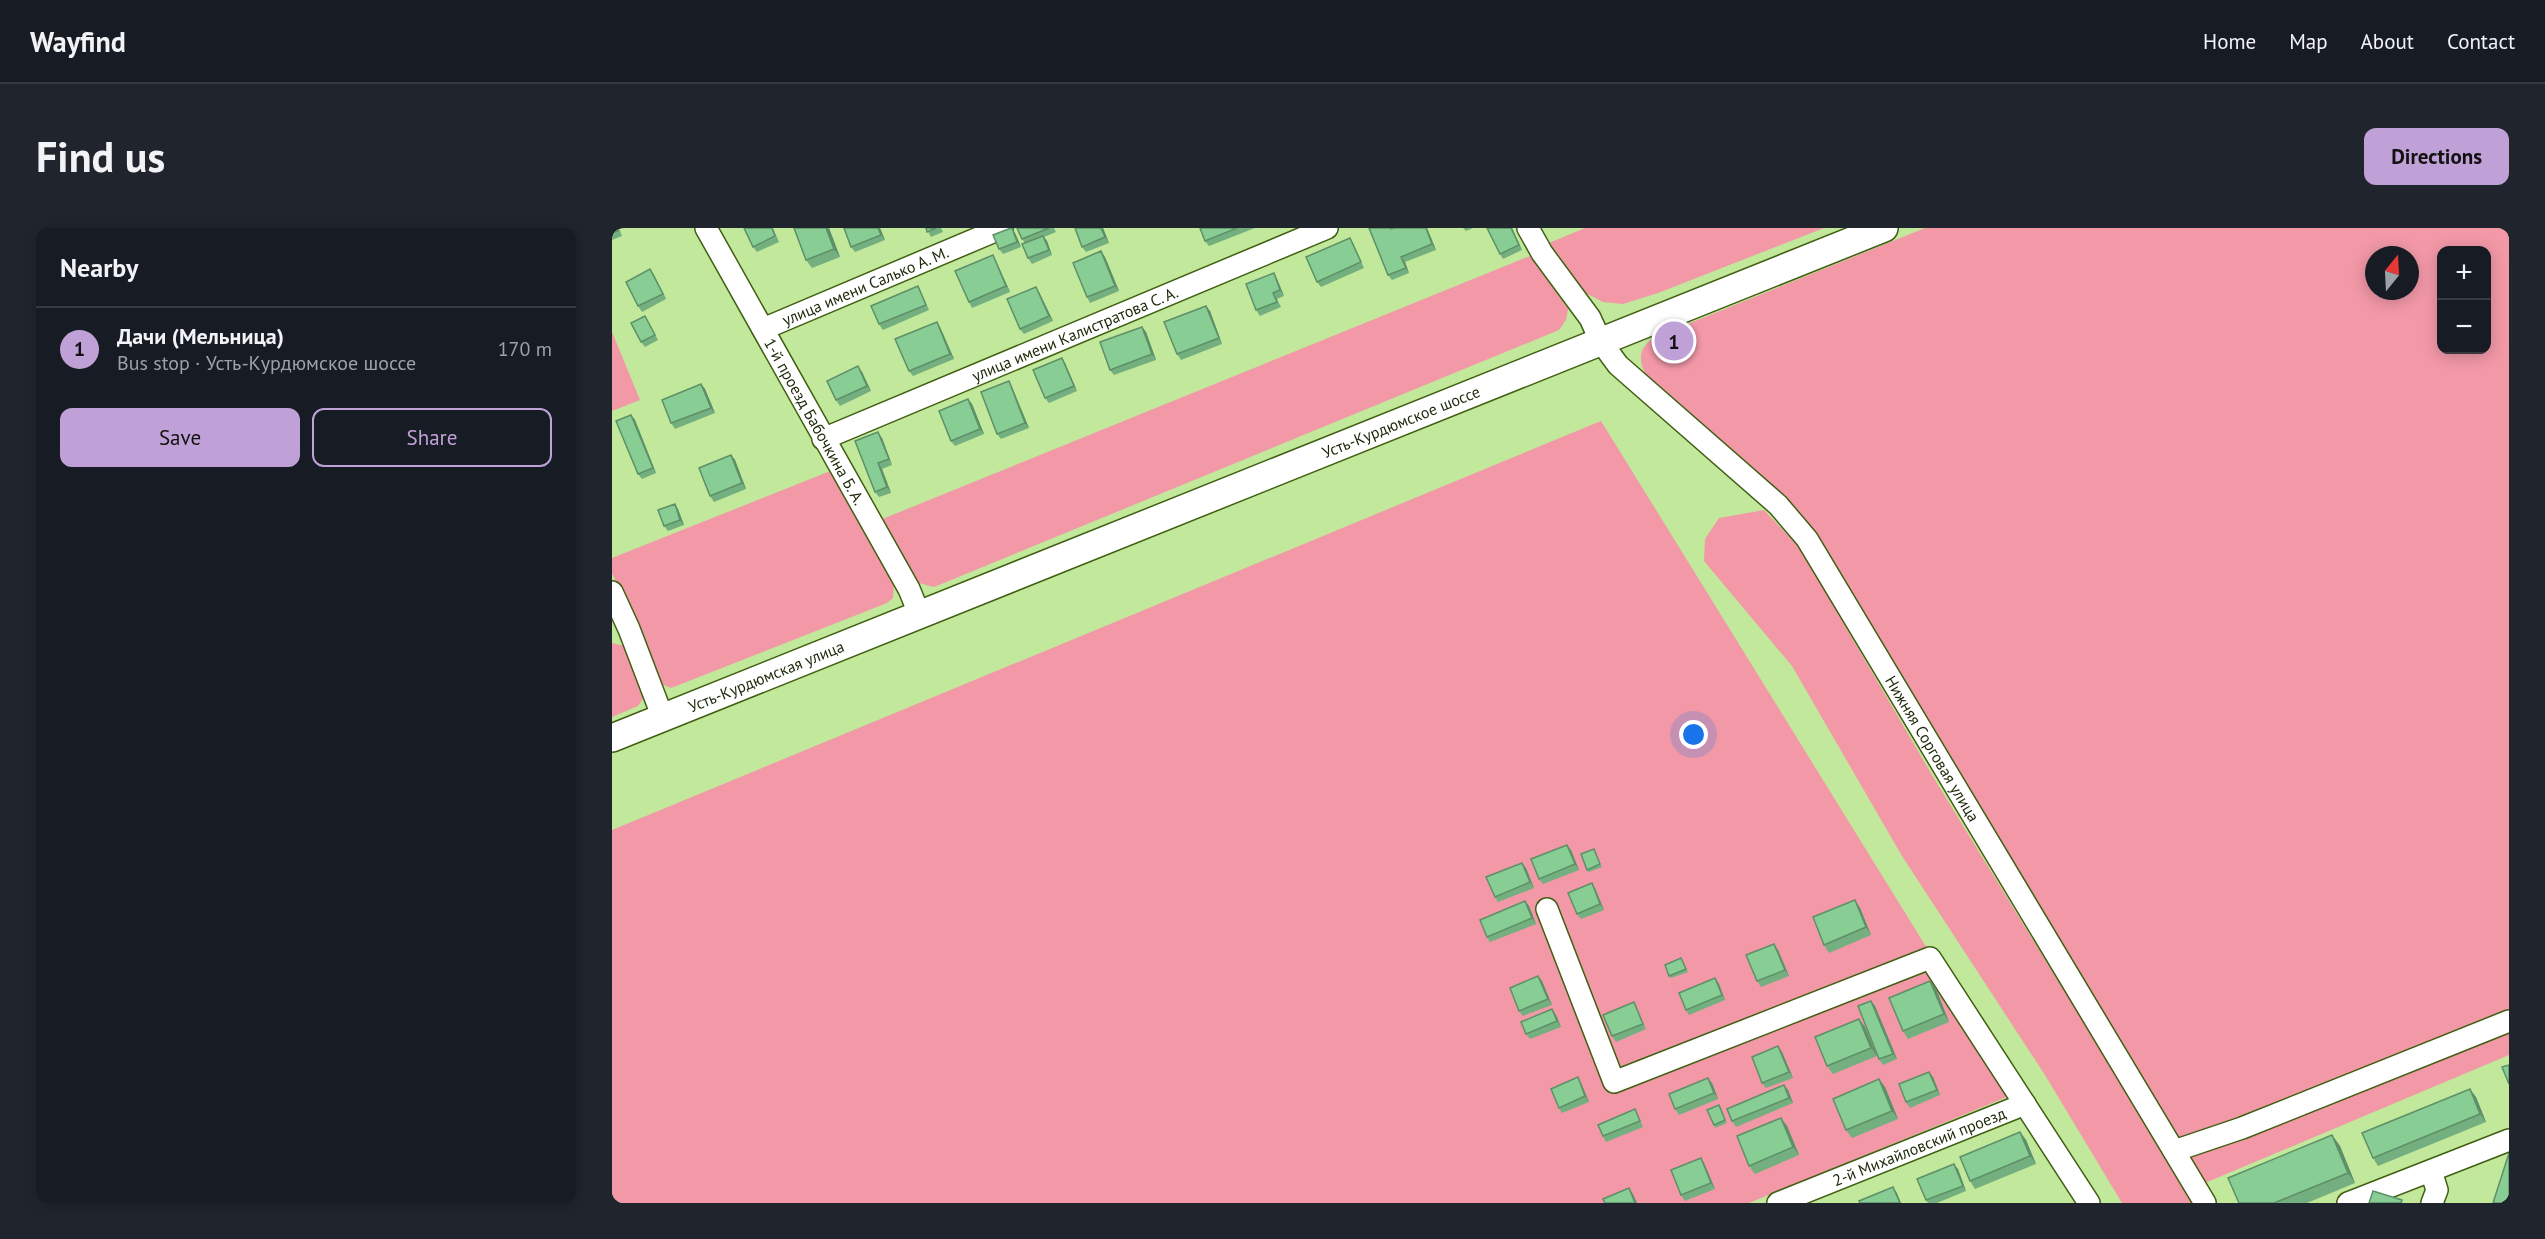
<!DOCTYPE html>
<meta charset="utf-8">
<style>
body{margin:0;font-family:"PT Sans",sans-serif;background:#20242c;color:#f1f3f6}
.controls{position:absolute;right:18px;top:18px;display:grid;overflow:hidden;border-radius:12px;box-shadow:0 3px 15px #0003}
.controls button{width:54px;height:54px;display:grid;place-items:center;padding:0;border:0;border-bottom:2px solid #363941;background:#171b24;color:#f1f3f6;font:30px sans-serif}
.compass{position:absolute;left:1753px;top:18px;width:54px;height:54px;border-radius:50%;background:#171b24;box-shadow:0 3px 15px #0003;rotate:18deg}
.you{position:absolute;left:1082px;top:507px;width:21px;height:21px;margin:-15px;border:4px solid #fff;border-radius:50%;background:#1a73e8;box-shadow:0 0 0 9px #1a73e833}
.badge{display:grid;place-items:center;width:39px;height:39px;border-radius:50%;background:#c0a1d7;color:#111;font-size:20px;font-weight:700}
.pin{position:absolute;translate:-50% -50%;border:3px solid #fff;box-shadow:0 2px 6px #0006}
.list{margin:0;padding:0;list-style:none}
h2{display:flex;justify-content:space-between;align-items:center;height:78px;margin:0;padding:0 24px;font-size:26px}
h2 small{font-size:20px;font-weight:400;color:#9ea1a6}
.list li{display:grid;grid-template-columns:39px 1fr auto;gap:18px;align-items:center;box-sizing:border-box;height:84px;padding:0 24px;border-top:2px solid #363941}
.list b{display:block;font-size:22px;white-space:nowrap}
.list p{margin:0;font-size:20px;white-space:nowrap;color:#9ea1a6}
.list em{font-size:20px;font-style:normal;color:#9ea1a6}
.actions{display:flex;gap:12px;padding:18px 24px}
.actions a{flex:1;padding:14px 0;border:2px solid #c0a1d7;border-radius:12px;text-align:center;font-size:21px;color:#c0a1d7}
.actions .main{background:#c0a1d7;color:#111}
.map{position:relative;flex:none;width:1897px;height:975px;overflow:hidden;border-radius:12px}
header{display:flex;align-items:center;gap:36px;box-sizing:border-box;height:84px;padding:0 30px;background:#171b24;border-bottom:2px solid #363941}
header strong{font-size:28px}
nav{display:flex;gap:33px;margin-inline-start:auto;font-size:21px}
.intro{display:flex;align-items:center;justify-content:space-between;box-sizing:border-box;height:144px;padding:0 36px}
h1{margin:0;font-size:42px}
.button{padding:15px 27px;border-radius:12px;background:#c0a1d7;color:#111;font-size:21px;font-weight:700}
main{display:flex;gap:36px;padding:0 36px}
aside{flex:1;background:#171b24;border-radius:12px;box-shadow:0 3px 15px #0003}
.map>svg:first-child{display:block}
.green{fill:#f298a7;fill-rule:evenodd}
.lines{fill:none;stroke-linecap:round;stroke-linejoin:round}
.minor-casing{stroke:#405f12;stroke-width:24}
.major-casing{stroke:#405f12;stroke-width:30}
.minor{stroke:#fff;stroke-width:21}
.major{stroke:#fff;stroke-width:27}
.wall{fill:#74b07f}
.shaded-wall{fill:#5e9068}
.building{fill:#87cd94;stroke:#5e9068;stroke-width:1.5}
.labels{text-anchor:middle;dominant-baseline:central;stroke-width:6;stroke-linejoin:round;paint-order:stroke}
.street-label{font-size:16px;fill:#1a2708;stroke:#f3ffe8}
</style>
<header>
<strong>Wayfind</strong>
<nav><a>Home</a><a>Map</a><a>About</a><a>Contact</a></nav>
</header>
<div class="intro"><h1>Find us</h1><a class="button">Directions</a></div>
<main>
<aside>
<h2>Nearby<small></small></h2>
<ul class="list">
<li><span class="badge">1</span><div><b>Дачи (Мельница)</b><p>Bus stop · Усть-Курдюмское шоссе</p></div><em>170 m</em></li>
</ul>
<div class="actions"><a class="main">Save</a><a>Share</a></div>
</aside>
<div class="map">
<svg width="1897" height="975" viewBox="0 0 1897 975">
<rect width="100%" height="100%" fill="#c2e89b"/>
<g class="green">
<path d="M973,0h239l-166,65 -35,11 -20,-2 -29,-15 -30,-42z"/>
<path d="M1313,0h584v827l-304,128 -391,-646 -167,-160c-9,-16 -9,-28 6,-39zM1830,22h44v100h-44zM1762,27h36v36h-36z"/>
<path d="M918,28l38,53 -2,11 -7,10 -625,257 -15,-4 -10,-10 -29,-53z"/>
<path d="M0,104l28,68 -28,11z"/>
<path d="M989,193l324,524 94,147 -270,111h-1137v-373z"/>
<path d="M221,242l61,115 -1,13 -6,5 -216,85 -10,-4 -49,-111v-15z"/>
<path d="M1152,282l35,37 133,228 262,428h-72l-77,-128 -143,-219 -110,-190 -88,-105 1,-22 14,-21z"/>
<path d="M0,415l21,5 13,46 -8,12 -26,11z"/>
</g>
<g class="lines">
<defs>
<g id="minor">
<path id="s1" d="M94,0l203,361 11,27"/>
<path id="s2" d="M916,0l14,25 48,65 11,24 17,23 160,140 29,34 398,664"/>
<path id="s3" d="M151,101l239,-101"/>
<path id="s4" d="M211,211l504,-211"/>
<path d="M0,364l17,37 34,89"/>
<path d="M935,681l67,173 316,-124 159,245"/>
<path d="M1562,923l68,-23 267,-107"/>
<path d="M1819,943l6,19 -5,13"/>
<path id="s5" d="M1166,975l247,-99"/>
<path d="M1736,975l161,-63"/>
</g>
<g id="major">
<path id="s6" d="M0,510l1272,-510"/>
</g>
</defs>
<use href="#minor" class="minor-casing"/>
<use href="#major" class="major-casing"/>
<use href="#minor" class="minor"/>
<use href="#major" class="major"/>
</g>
<g class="wall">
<path d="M0,0h7l3,8 -10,4z"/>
<path d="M161,0l6,14 -22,10 -4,-5z"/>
<path d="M217,0l11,29 -28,11 -6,-8z"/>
<path d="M232,0h36l5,12 -30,12 -4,-5z"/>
<path d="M314,0h15l2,4 -12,5z"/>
<path d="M405,0h37l2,4 -12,5 3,4 5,14 -20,9 -4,-6 -3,-15 -3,-4z"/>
<path d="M491,0l6,15 -23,9 -4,-5z"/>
<path d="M588,0h55l-46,18 -4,-5z"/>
<path d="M757,0h23v1l35,-1 9,22 -31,12 4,11 -17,7 -4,-5z"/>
<path d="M851,0h10l-7,3z"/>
<path d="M900,0l10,22 -19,9 -3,-5z"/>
<path d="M403,5l6,14 -18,7 -4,-5z"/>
<path d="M738,10l3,5 11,25 -43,19 -4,-5z"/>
<path d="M493,29l14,34 -29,12 -3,-6z"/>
<path d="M384,33l14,31 -38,16 -3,-6z"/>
<path d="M38,41l4,6 12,24 -24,13 -4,-6z"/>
<path d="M662,45l3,6 7,17 -7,3 4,8 -21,9 -4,-6z"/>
<path d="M306,58l3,6 8,18 -46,20 -4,-6z"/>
<path d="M424,59l3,5 14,29 -29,13 -4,-5z"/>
<path d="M594,78l4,5 12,33 -41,16 -4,-6z"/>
<path d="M33,88l13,24 -13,7 -4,-5z"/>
<path d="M325,94l3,5 14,32 -41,17 -4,-5z"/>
<path d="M530,99l4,5 10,28 -42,15 -4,-5z"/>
<path d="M450,130l3,5 12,28 -28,12 -4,-5z"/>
<path d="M250,144l9,19 -31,15 -4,-6z"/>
<path d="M397,153l3,6 17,41 -28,11 -4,-5z"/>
<path d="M89,156l4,5 10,24 -40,16 -4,-6z"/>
<path d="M356,171l4,5 12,30 -29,12 -4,-5z"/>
<path d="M19,187l4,5 21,53 -14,6 -4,-5z"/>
<path d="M270,210l10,27 -10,4 9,24 -12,4 -4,-5z"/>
<path d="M119,227l4,5 11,29 -32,13 -4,-6z"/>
<path d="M63,276l3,5 6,16 -16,6 -4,-5z"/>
<path d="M982,621l8,18 -13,5 -2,-2z"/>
<path d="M959,622l8,20 -36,14 -4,-5z"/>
<path d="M914,640l8,20 -36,14 -3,-5z"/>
<path d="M983,660l9,22 -23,9 -4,-5z"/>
<path d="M1243,672l5,8 11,27 -42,18 -5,-8z"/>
<path d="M913,673l4,5 7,18 -46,18 -3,-5z"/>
<path d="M1166,722l11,26 -28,11 -4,-6z"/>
<path d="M1071,733l5,11 -17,6 -2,-2z"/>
<path d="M926,748l4,5 10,24 -29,11 -4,-5z"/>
<path d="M1103,750l4,6 6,16 -36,15 -3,-5z"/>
<path d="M1318,753l6,8 13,33 -41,17 -5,-8z"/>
<path d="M1259,773l4,5 22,53 -14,6 -4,-6z"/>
<path d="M1022,774l3,6 9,21 -30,13 -4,-6z"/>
<path d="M944,787l5,12 -31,12 -4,-5z"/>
<path d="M1247,791l6,8 12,29 -44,18 -6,-8z"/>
<path d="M1170,824l11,26 -27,10 -4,-5z"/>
<path d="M1317,844l4,5 7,18 -30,13 -4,-6z"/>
<path d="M966,849l3,6 8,19 -27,11 -3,-5z"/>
<path d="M1100,855l6,16 -39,16 -4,-6z"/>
<path d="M1273,859l13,32 -46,19 -6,-8z"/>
<path d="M1176,862l5,13 -57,24 -4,-6z"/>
<path d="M1864,869l10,25 -108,44 -5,-8z"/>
<path d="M1109,880l6,15 -12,5 -1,-3z"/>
<path d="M1023,881l3,6 5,12 -37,15 -3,-6z"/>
<path d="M1169,890l6,8 12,29 -44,19 -6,-8z"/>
<path d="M1408,904l6,8 10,24 -61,25 -5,-8z"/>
<path d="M1720,907l8,11 15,37 -48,20h-68z"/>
<path d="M1092,935l11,26 -30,12 -4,-6z"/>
<path d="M1346,941l8,22 -29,12h-9l-2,-3z"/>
</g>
<g class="shaded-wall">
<path d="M214,0h3l11,29 -6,-8z"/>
<path d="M266,0h2l5,12 -4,-5z"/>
<path d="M400,0l3,5 6,14 -4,-5z"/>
<path d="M489,0h2l6,15 -4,-6z"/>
<path d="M814,0h1l9,22 -4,-6z"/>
<path d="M899,0h1l10,22 -3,-5z"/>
<path d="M431,8l4,5 5,14 -3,-5z"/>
<path d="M489,23l4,6 14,34 -4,-5z"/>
<path d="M381,27l3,6 14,31 -4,-6z"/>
<path d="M789,29l4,5 4,11 -3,-5z"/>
<path d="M38,41l4,6 12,24 -3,-5z"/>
<path d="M662,45l3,6 7,17 -4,-6z"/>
<path d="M424,59l3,5 14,29 -4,-5z"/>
<path d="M594,78l4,5 12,33 -3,-6z"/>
<path d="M325,94l3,5 14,32 -4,-5z"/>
<path d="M530,99l4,5 10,28 -4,-6z"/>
<path d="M450,130l3,5 12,28 -3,-5z"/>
<path d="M246,138l4,6 9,19 -4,-5z"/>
<path d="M397,153l3,6 17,41 -4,-5z"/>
<path d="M89,156l4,5 10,24 -4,-5z"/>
<path d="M356,171l4,5 12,30 -4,-5z"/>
<path d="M19,187l4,5 21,53 -3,-5z"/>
<path d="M266,204l4,6 10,27 -3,-6z"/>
<path d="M119,227l4,5 11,29 -4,-6z"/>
<path d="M266,235l4,6 9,24 -4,-6z"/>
<path d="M63,276l3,5 6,16 -4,-5z"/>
<path d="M955,617l4,5 8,20 -4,-6z"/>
<path d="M910,635l4,5 8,20 -4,-6z"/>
<path d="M980,655l3,5 9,22 -4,-6z"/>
<path d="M1243,672l5,8 11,27 -5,-8z"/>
<path d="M913,673l4,5 7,18 -4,-6z"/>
<path d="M1162,716l4,6 11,26 -4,-6z"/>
<path d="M926,748l4,5 10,24 -4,-6z"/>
<path d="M1103,750l4,6 6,16 -3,-5z"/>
<path d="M1318,753l6,8 13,33 -5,-8z"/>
<path d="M1259,773l4,5 22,53 -4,-5z"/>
<path d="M940,781l4,6 5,12 -4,-6z"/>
<path d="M1247,791l6,8 12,29 -6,-8z"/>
<path d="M1166,818l4,6 11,26 -4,-6z"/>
<path d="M1317,844l4,5 7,18 -3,-5z"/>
<path d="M966,849l3,6 8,19 -4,-6z"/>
<path d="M1096,850l4,5 6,16 -4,-6z"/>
<path d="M1267,851l6,8 13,32 -6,-8z"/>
<path d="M1172,857l4,5 5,13 -4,-5z"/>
<path d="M1858,861l6,8 10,25 -6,-8z"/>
<path d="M1169,890l6,8 12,29 -6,-8z"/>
<path d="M1408,904l6,8 10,24 -6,-8z"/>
<path d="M1720,907l8,11 15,37 -7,-10z"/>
<path d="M1089,930l3,5 11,26 -4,-6z"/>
<path d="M1342,936l4,5 8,22 -3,-5z"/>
<path d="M1281,959l4,6 4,10h-1z"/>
<path d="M1017,960l4,6 4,9h-2z"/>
</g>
<g class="building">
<path d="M0,0h5l1,3 -6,2z"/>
<path d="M132,0h28l3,8 -22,11z"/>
<path d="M182,0h32l8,21 -28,11z"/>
<path d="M232,0h34l3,7 -30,12z"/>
<path d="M314,0h10l-9,4z"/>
<path d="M399,0h1l5,14 -18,7 -6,-14z"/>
<path d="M405,0h32l-27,11z"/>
<path d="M463,0h26l4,9 -23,10z"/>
<path d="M588,0h37l-32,13z"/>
<path d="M757,0h21l1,1 3,-1h32l6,16 -31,13 5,11 -18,7z"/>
<path d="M875,0h24l8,17 -19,9z"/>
<path d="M431,8l6,14 -21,8 -6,-14z"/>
<path d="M738,10l11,24 -44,20 -11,-25z"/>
<path d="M489,23l14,35 -28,11 -14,-34z"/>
<path d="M381,27l13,31 -37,16 -14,-31z"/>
<path d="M38,41l13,25 -25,12 -12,-24z"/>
<path d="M662,45l6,17 -7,3 4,9 -21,8 -10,-26z"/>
<path d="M306,58l8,19 -47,19 -8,-18z"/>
<path d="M424,59l13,29 -29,13 -13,-30z"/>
<path d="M594,78l13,32 -42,16 -13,-32z"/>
<path d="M33,88l10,19 -14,7 -10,-19z"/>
<path d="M325,94l13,32 -41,17 -14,-32z"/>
<path d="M530,99l10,27 -42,16 -10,-28z"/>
<path d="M450,130l12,28 -29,12 -12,-28z"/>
<path d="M246,138l9,20 -31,14 -9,-19z"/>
<path d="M397,153l16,42 -28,11 -16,-42z"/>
<path d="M89,156l10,24 -40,15 -9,-23z"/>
<path d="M356,171l12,30 -29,12 -12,-30z"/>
<path d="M19,187l22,53 -15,6 -22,-53z"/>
<path d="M266,204l11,27 -11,4 9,24 -12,5 -20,-51z"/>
<path d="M119,227l11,28 -32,13 -11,-28z"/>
<path d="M63,276l5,16 -16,6 -6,-16z"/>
<path d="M955,617l8,19 -36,15 -8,-20z"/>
<path d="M982,621l6,15 -13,6 -6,-16z"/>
<path d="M910,635l8,19 -35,15 -9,-20z"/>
<path d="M980,655l8,21 -23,10 -9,-21z"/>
<path d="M1243,672l11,27 -42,18 -11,-28z"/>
<path d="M913,673l7,17 -45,19 -7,-17z"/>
<path d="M1162,716l11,26 -28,11 -11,-26z"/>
<path d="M1069,730l5,11 -17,7 -4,-11z"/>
<path d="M926,748l10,23 -29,12 -9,-23z"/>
<path d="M1103,750l7,17 -36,15 -7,-17z"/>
<path d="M1318,753l14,33 -41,17 -14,-33z"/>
<path d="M1259,773l22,53 -14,5 -21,-53z"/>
<path d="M1022,774l9,22 -31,12 -9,-21z"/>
<path d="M940,781l5,12 -31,13 -5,-12z"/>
<path d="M1247,791l12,29 -44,18 -12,-29z"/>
<path d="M1166,818l11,26 -27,11 -10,-26z"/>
<path d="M1897,837v19l-7,-17z"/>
<path d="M1317,844l8,18 -31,12 -7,-18z"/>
<path d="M966,849l7,19 -26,12 -8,-19z"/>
<path d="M1096,850l6,15 -39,16 -6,-15z"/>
<path d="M1267,851l13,32 -46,19 -13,-31z"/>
<path d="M1172,857l5,13 -57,23 -5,-12z"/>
<path d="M1858,861l10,25 -107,44 -11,-25z"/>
<path d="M1107,877l6,15 -11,5 -7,-15z"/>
<path d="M1023,881l5,12 -37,15 -5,-11z"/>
<path d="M1169,890l12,29 -44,19 -12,-30z"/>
<path d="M1408,904l10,24 -60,25 -10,-24z"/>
<path d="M1720,907l16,38 -74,30h-35l-11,-25z"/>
<path d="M1897,925v50h-16z"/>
<path d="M1089,930l10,25 -30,12 -10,-25z"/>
<path d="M1342,936l9,22 -37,14 -9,-21z"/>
<path d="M1281,959l7,16h-40l-1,-2z"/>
<path d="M1017,960l6,15h-30l-2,-4z"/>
<path d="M1761,963l29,9 -1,3h-32z"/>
</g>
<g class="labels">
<g class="street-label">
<text stroke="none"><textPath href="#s3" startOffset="111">улица имени Салько А. М.</textPath></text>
<text stroke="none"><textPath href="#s4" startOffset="273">улица имени Калистратова С. А.</textPath></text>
<text stroke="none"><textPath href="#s1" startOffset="222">1-й проезд Бабочкина Б. А.</textPath></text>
<text stroke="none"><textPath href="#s6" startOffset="850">Усть-Курдюмское шоссе</textPath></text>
<text stroke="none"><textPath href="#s6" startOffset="166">Усть-Курдюмская улица</textPath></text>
<text stroke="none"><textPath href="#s2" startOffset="666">Нижняя Сорговая улица</textPath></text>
<text stroke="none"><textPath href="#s5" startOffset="152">2-й Михайловский проезд</textPath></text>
</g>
</g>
</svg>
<div class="controls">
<button>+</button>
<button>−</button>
</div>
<svg class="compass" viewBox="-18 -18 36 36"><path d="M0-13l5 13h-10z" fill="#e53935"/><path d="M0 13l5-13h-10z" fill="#9ea1a6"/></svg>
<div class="you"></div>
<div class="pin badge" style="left:1062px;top:113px">1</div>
</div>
</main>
